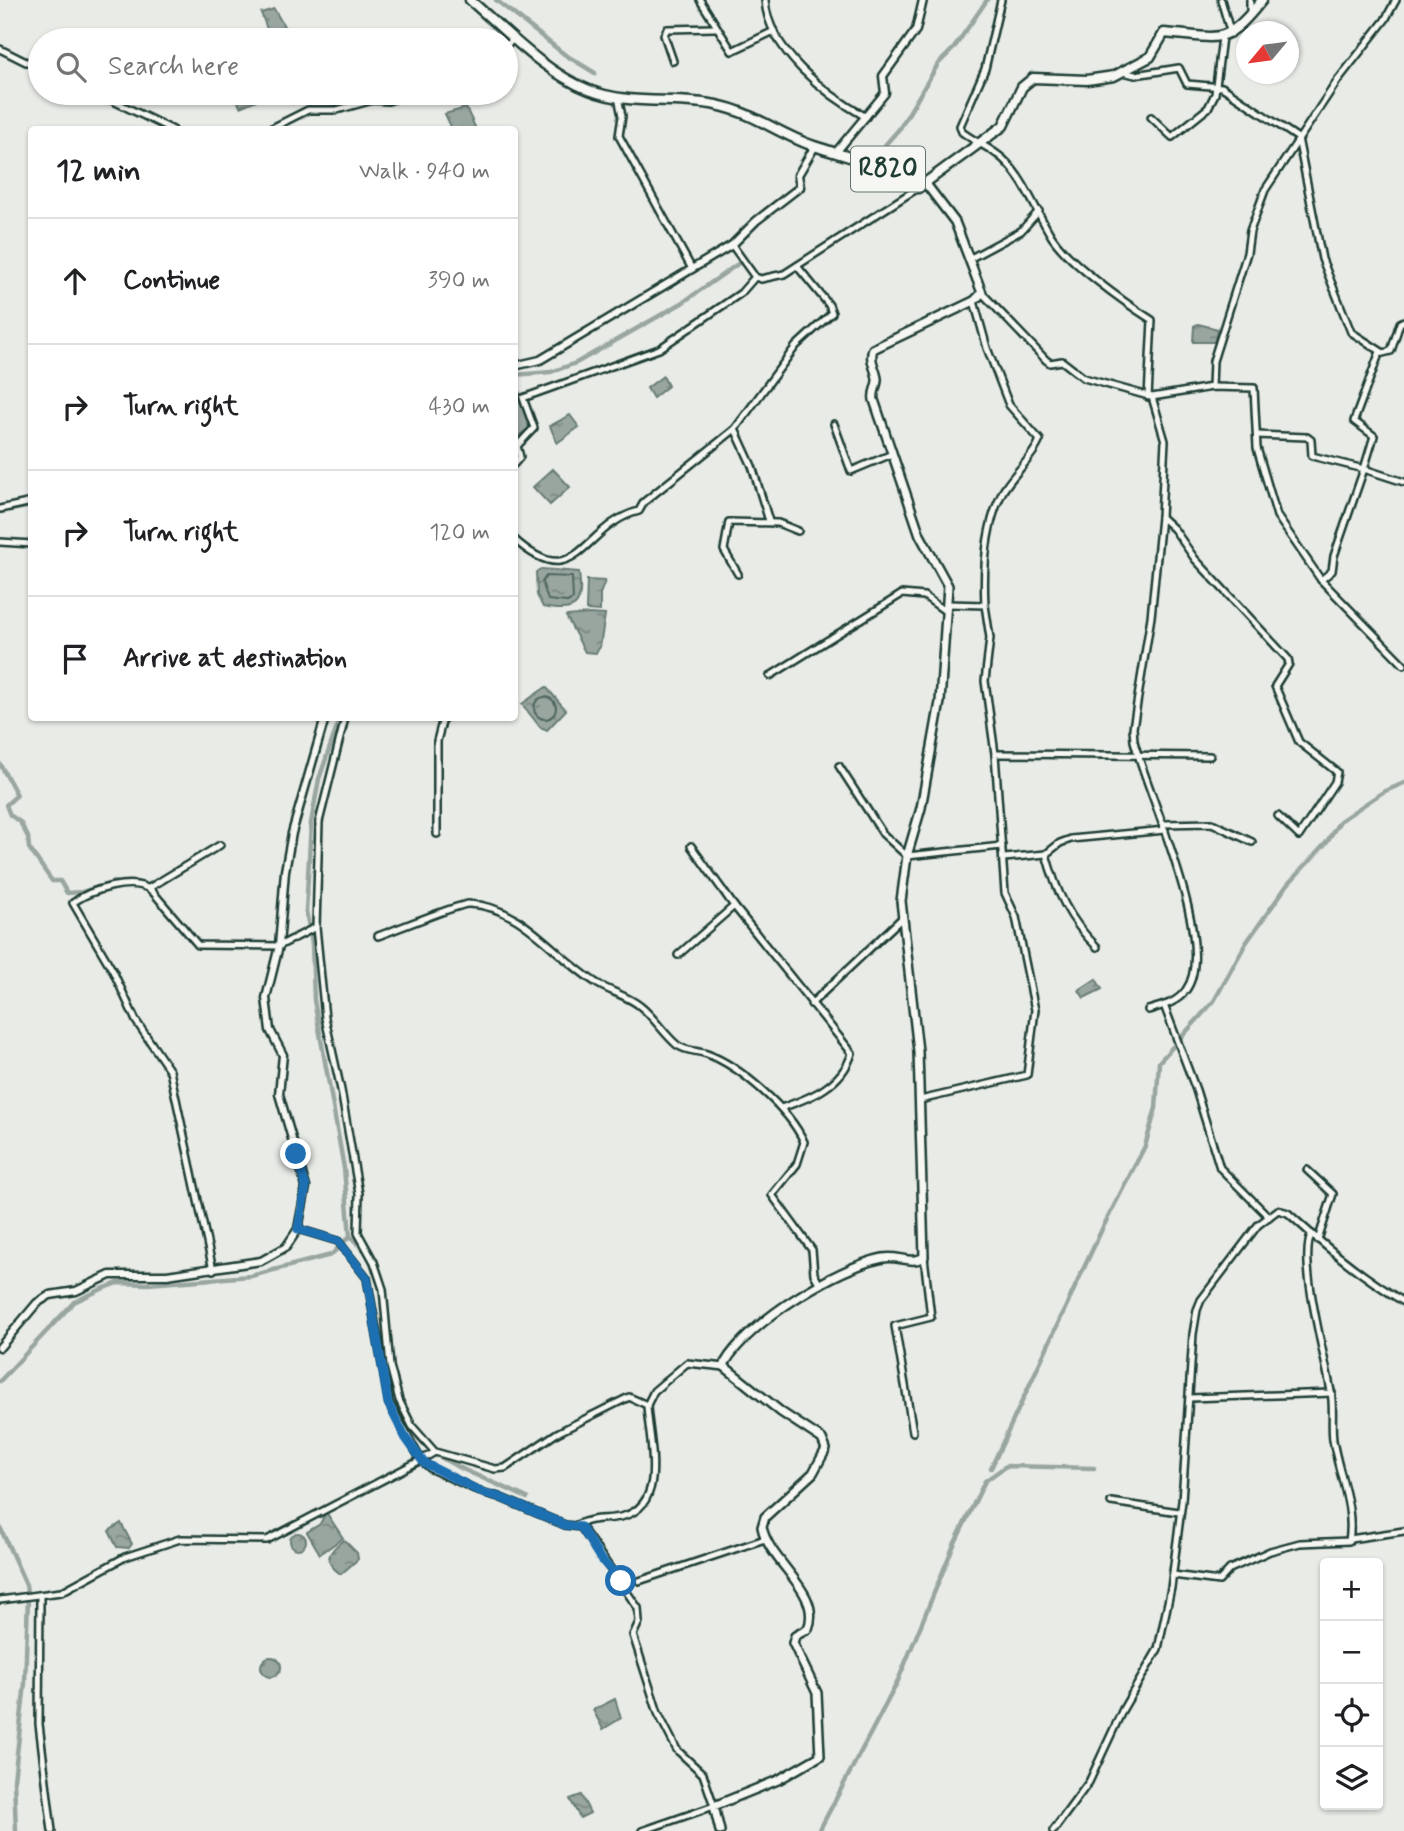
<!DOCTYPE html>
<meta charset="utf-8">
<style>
body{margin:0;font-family:Mynerve,sans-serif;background:#f6f6f6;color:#202124}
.controls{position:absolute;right:21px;bottom:21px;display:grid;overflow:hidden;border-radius:7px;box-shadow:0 2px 5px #0004}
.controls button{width:63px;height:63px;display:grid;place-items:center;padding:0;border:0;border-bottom:2px solid #e0e0e0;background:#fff;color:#202124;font:35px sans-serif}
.compass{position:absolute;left:1236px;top:21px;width:63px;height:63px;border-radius:50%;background:#fff;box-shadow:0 2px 5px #0004;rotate:241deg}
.stop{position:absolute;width:21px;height:21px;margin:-16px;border:5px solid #1f6fb2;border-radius:50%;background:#fff}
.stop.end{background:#1f6fb2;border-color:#fff;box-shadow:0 2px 7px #0008}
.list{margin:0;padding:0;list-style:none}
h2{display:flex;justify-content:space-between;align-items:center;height:91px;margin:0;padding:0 28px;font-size:30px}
h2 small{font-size:23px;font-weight:400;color:#757577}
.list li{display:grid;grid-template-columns:46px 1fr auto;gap:21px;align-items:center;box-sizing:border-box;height:126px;padding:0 28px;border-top:2px solid #e0e0e0}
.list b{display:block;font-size:26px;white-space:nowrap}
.list em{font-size:23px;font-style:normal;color:#757577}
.icon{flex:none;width:38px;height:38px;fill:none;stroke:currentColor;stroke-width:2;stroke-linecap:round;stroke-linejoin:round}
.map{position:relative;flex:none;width:1404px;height:1831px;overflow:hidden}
.search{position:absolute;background:#fff;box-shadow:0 2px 5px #0004;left:28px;top:28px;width:490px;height:77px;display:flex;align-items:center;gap:18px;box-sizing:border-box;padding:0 24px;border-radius:38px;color:#757577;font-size:26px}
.panel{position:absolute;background:#fff;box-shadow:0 2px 5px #0004;left:28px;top:126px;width:490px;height:595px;border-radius:7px}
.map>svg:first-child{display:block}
.water{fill:url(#water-ripples);stroke:#687c75;stroke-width:2}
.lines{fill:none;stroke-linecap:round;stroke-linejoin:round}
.shore{stroke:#50675f;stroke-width:2}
.canal{stroke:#99a6a0;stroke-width:4.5}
.minor-casing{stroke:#1f3d34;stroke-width:10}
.tertiary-casing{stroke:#1f3d34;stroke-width:11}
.secondary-casing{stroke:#1f3d34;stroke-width:12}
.primary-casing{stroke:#1f3d34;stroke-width:13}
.minor{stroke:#f6f6f2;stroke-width:5}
.tertiary{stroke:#f6f6f2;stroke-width:6}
.secondary{stroke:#f6f6f2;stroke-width:7}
.primary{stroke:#f6f6f2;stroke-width:8}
.route{stroke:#1f6fb2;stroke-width:9}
.labels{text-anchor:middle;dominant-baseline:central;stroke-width:7;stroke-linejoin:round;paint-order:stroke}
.shield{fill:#f6f6f2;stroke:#60746d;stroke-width:2}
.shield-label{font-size:26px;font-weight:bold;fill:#1f3d34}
</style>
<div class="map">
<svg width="1404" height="1831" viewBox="0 0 1404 1831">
<defs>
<pattern id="water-ripples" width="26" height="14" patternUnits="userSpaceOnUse" patternTransform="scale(1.75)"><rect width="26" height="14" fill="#99a6a0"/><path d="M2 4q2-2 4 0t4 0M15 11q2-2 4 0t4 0" fill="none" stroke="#7c8883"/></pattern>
</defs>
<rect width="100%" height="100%" fill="#e9ebe7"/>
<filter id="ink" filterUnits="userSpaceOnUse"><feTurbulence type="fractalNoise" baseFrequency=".0143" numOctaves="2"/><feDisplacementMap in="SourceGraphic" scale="14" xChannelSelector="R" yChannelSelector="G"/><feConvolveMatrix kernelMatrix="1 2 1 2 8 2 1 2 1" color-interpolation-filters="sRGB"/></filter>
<g filter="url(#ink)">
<g class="water">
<path d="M274,9l10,17 -15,8 -8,-21z"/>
<path d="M235,93h38l-33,14z"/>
<path d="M466,108l10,21h-24l-7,-15z"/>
<path d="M1198,324l20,5 -4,13h-21l1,-16z"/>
<path d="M663,376l5,10 -15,12 -6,-10z"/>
<path d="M514,389l5,2 12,36 -16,11z"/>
<path d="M570,415l9,12 -22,16 -7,-17z"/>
<path d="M553,469l17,18 -20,18 -17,-18z"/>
<path d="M541,569l38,3c4,33 -1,42 -36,35l-6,-12 -1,-23z"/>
<path d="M587,580l18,1 -5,13v17l-14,-1z"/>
<path d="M589,614l16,1 -5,32 -4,6 -11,-1 -19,-36z"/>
<path d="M546,687l20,23 -19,20 -7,-3 -18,-23z"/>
<path d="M1096,979l6,10 -18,9 -5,-8z"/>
<path d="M326,1512l17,26 -23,16 -13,-22 13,-8z"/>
<path d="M121,1523l11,21 -3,4 -12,-1 -8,-16z"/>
<circle cx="298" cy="1541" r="8"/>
<path d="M344,1540l13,13 1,6 -17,15c-19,-12 -13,-23 3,-34z"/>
<circle cx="271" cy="1667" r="10"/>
<path d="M615,1699l6,19 -18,11 -10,-19z"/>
<path d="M581,1795l9,18 -10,5 -10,-19z"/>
</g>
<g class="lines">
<g class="shore">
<path d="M546,576l26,1 1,22 -6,3 -19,-2 -6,-18z"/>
<circle cx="545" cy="708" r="11"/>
</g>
<g class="canal">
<path d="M496,0l68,54 31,19"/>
<path d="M885,145l15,-17 38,-64 16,-16 33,-48"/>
<path d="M514,375l37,-3 25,-9 106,-60 60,-42"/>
<path d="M0,512l32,-6"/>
<path d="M340,718l-21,61 -8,44 -5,88 6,33 2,56 30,168 6,68 18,18 14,40"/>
<path d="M0,764l17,31 -11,10 4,10 10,7 8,15 1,11 23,33h8l7,12 15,-1 33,-10"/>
<path d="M383,1314l2,50"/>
<path d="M0,1381l74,-79 28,-13 16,-6 30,1 103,-8 80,-21 19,-19"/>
<path d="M389,1390c25,71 77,78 138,108"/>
<path d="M991,1468l111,-239 43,-83 11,-38 3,-46 55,-61 32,-58 42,-59 38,-41 14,-22 43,-29 21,-9"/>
<path d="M0,1527l26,58 2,13 -3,85 -11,97 2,51"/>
<path d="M819,1831l78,-148 56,-136 32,-66 21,-15 88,2"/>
</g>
<defs>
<g id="minor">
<path d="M700,0l32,51 42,-20"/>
<path d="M765,0c3,50 61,95 101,117"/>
<path d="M1001,0l-16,69 -25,57 2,6c13,10 29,16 41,27 22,20 33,53 49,78 17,26 73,66 100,83l-4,77"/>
<path d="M1221,0l10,34"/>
<path d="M1250,14v-14"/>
<path d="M506,45l9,-6"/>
<path d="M0,49l26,13 14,-1"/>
<path d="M673,61l-9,-26 3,-6 48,-1"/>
<path d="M1123,72l12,3 44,-7 8,16 35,3 76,51 24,121 29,73 31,20"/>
<path d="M97,93l76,37"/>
<path d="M618,97l4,19 -3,20 73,133"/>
<path d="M1151,117l21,20 36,-29 7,-14 7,-57"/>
<path d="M268,130l40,-20h29l36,-10 15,1 25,-8"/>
<path d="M732,245l23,32 6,2 23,-5 134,-86"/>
<path d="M971,258l50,-27 18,-20"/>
<path d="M982,293l64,67 4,3 12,-2 22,17 68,19 60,-10 42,1 3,60 20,68 44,64 83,85"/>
<path d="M974,301l13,47 22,57 31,35c-8,20 -28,34 -38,53 -17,34 -19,74 -17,112"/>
<path d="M1404,321l-4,2 -9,28 -12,3 -25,67 20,15 -10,33 40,13"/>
<path d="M1212,387l1,-26 34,-108 3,-22 15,-41 73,-110 47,-60 11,-20"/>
<path d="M834,424l17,47 41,-17"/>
<path d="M735,429l17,37 17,55"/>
<path d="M1257,435l50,2 4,3 1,16 52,13 -30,87 -2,15 -11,9"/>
<path d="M514,464l6,-7 -3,-11 17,-18 -11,-30 136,-49 82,-56 14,-16"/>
<path d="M0,509l32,-7"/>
<path d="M1161,517l13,12 21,30 93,100 1,5 -14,22 24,56 38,30 -2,10 -36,54 -21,-20"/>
<path d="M514,539c64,58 68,-14 125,-28l5,-9 91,-73 61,-83 36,-33 -3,-8 -32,-39"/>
<path d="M0,542l32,2"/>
<path d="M738,574l-14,-24 5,-28 49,1 20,8"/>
<path d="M770,676l132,-82 22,2 21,15"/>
<path d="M995,754l215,2"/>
<path d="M839,766l44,68 24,22 95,-10"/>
<path d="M1163,824l49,-1 40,19"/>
<path d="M437,834v-93l6,-23"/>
<path d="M691,846l43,60 118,147c-10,33 -42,45 -71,55"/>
<path d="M1046,854l14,-11 11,-4 94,-9"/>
<path d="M1004,858l42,-4c10,37 23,66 51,93"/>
<path d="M149,888l71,-43"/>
<path d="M316,927l9,91 16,72 18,104 -1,39 16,29 9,27 7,77 9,34 13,26 23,26 60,17 10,-1 52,-35 72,-36 18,8 7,-14 33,-28 38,4"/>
<path d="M378,936c15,-5 82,-33 91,-32 54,2 86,54 129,80 13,8 30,12 42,22 14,11 23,27 37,39 10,7 19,5 30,9 33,12 83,56 97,88l-7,22 -25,31 40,55 2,24 6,11"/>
<path d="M678,955l56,-49"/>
<path d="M811,1004l90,-85"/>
<path d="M1164,1005l32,85 24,78 49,49"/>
<path d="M1148,1010c14,-4 29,-7 38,-20 33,-45 -39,-197 -52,-249l-1,-13 18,-111 10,-100 4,-76 -13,-44"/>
<path d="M920,1100l107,-25 8,-65 -19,-93 -11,-24 -10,-139 -10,-73 5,-43 -5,-33 -38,-1"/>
<path d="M1307,1170l26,24 -15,46"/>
<path d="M298,1229l40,12 29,37 22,125 32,57 14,-8"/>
<path d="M213,1270l-43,-199 -34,-50 -23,-50 -40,-68c16,-13 61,-27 79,-12l46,54 81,1 37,-19 3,-105 26,-104"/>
<path d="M1190,1398l142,-5"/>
<path d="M913,1432l-18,-106 36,-9 -7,-60"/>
<path d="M1111,1502l68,10"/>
<path d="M576,1525c19,-9 31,-4 48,-9 45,-13 24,-79 23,-111"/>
<path d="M1350,1539l54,-8"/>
<path d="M1173,1575l46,6 11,-12 40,-18 30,-8 49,-2c6,-34 -11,-68 -16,-101 -2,-16 1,-32 -2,-48 -5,-32 -34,-136 -19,-158"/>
<path d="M639,1581l126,-42"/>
<path d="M40,1597l-1,127 13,107"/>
<path d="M0,1600l61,-8 64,-35 55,-18 87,1 154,-80 10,9 50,23 18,5 66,28 16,2 57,81 1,14 -6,13 25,78 19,37 26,24 11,32 -72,25"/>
<path d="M1053,1831l36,-49 34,-73 35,-60 13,-61 11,-87 11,-167 4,-24 4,-10 57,-75 20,-15 10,3c37,34 73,63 116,89"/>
</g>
<g id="tertiary">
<path d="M837,151l48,-58 -2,-17 33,-46 7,-30"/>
<path d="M514,366l26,-6 192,-115 24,-24 44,-34 -2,-12 17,-29"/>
<path d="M0,1347l37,-44 13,-8 26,-4 34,-16h57l94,-14 25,-14 12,-18 8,-42 -27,-93 4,-39 -13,-25 -4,-32 13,-52 6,-75 7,-38 33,-115"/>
</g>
<path id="secondary" d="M720,1831l-6,-25 64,-26 42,-24 -3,-63 -24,-50 2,-7 13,-7c15,-37 -39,-66 -46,-102l3,-10 48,-44 13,-24 -4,-10 -41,-27 -56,-45v-4c23,-41 113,-96 158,-105 16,-3 28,7 41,-1l-6,-206 -17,-150 6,-45 14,-48 19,-106 8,-116 -28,-51 -46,-135c-2,-9 4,-14 3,-22 -2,-11 -8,-18 -4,-29l101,-48 8,-8 -27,-71 -29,-38"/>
<path id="primary" d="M470,0c36,31 74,72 119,90 40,16 86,7 127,15 37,7 64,30 98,41 43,14 64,17 104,42l85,-62 19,-39 11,-9 54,2 27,-4 36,-19 14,-24c56,4 60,15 98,-33"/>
</defs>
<use href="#minor" class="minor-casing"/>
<use href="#tertiary" class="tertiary-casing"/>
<use href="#secondary" class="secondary-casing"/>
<use href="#primary" class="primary-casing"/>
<use href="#minor" class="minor"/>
<use href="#tertiary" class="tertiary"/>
<use href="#secondary" class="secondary"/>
<use href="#primary" class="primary"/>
</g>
</g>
<g class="lines" filter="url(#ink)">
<path class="route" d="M296,1154l10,33 -8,42 40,12 29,37 21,125 17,34 19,26 57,29 18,5 66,28 16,2 19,31 21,23"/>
</g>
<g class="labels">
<rect class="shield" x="851" y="146.5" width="74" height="45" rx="5"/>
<g class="shield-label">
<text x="888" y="169">R820</text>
</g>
</g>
</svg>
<div class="controls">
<button>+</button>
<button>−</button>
<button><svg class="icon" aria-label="locate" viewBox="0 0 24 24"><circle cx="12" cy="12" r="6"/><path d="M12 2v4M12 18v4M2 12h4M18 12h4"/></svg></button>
<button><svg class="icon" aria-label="layers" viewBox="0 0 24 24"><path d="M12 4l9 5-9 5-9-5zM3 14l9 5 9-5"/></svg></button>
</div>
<svg class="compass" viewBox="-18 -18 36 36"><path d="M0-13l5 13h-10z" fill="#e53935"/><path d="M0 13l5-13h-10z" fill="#757577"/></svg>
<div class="stop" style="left:621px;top:1581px"></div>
<div class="stop end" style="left:296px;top:1154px"></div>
<div class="search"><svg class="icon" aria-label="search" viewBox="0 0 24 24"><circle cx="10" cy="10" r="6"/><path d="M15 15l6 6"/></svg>Search here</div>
<section class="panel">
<h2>12 min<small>Walk · 940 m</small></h2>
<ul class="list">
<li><svg class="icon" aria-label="ahead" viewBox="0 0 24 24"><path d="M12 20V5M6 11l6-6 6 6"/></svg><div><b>Continue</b></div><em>390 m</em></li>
<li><svg class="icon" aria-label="right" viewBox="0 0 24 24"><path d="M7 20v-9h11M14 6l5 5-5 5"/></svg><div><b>Turn right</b></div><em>430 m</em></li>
<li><svg class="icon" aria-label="right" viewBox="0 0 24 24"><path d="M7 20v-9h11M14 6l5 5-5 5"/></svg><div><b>Turn right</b></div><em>120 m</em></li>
<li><svg class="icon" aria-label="arrive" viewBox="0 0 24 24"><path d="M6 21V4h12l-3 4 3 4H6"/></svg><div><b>Arrive at destination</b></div></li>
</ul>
</section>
</div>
